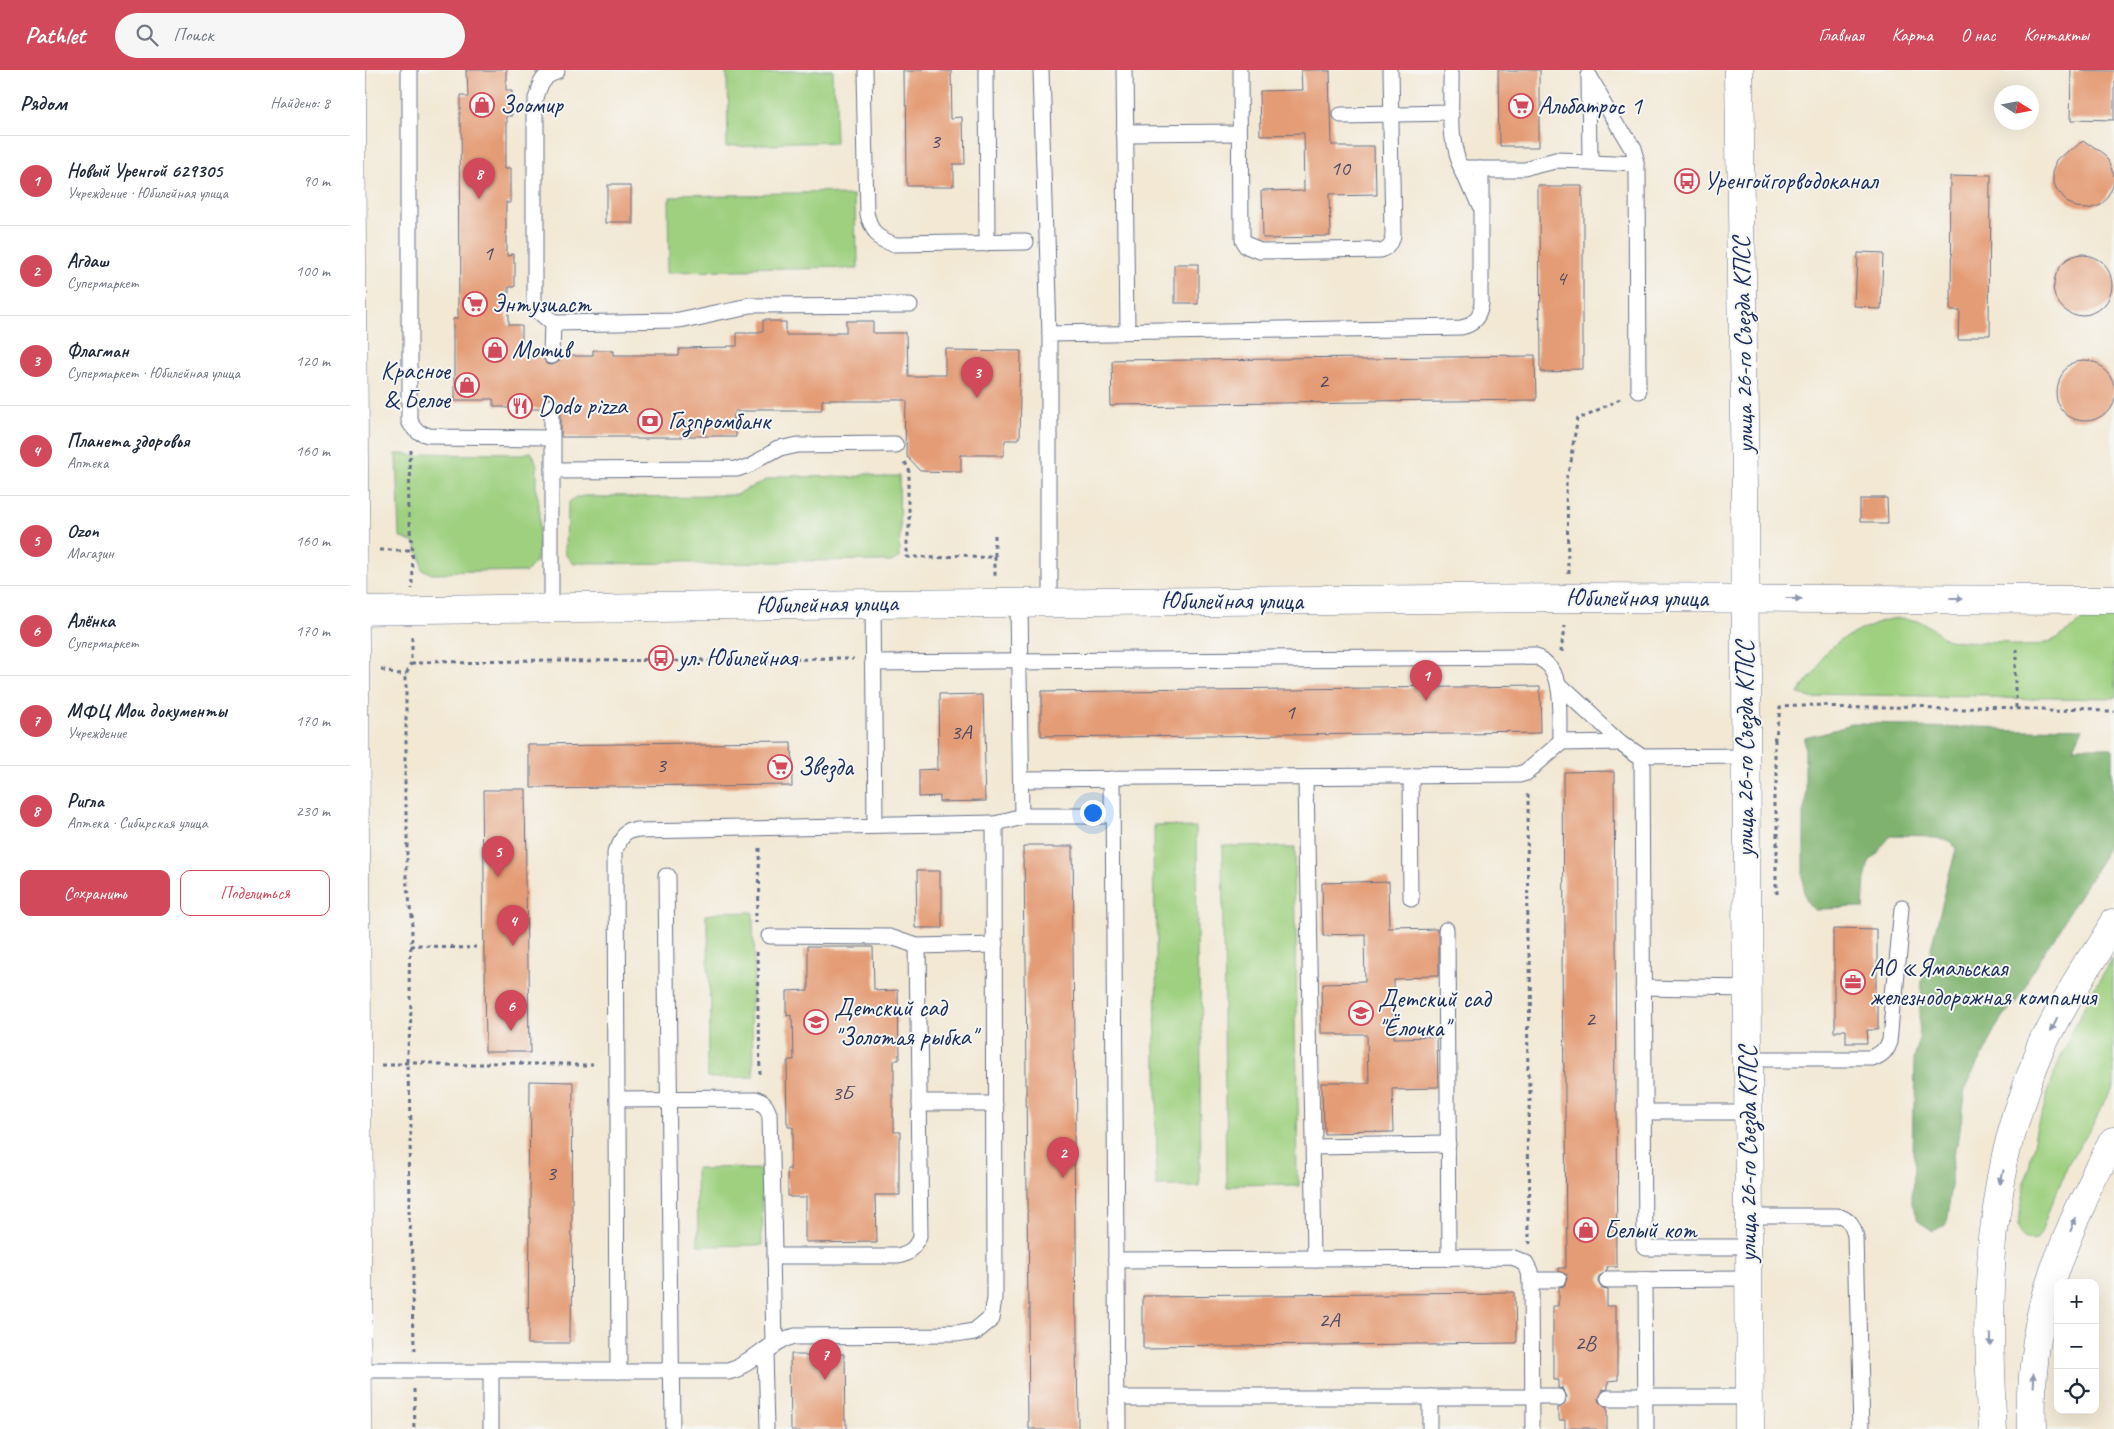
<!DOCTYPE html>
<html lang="ru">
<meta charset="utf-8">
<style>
body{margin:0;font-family:Caveat,sans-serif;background:#f6f6f7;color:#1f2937}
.controls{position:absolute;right:15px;bottom:15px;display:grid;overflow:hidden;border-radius:10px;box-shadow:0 5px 20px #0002}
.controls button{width:45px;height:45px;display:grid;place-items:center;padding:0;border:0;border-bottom:1px solid #e0e1e3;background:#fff;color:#1f2937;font:25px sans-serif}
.compass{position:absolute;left:1644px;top:15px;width:45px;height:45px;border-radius:50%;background:#fff;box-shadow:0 5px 20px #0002;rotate:101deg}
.you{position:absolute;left:742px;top:742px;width:18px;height:18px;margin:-12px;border:4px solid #fff;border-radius:50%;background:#1a73e8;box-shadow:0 0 0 8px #1a73e833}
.badge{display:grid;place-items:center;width:32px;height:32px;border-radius:50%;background:#d1495b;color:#fff;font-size:16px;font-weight:700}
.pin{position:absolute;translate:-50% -41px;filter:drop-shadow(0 1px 2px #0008)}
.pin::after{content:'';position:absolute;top:26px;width:18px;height:15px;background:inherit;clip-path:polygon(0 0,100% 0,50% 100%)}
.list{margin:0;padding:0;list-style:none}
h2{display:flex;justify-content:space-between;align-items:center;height:65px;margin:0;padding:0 20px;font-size:21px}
h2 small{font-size:16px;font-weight:400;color:#747a83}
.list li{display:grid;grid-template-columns:32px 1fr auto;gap:15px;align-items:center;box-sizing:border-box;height:90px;padding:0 20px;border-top:1px solid #e0e1e3}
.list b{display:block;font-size:19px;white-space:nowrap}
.list p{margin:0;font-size:16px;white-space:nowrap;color:#747a83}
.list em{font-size:16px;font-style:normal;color:#747a83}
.actions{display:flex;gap:10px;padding:15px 20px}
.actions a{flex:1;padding:11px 0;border:1px solid #d1495b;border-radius:10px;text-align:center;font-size:18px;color:#d1495b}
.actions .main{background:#d1495b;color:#fff}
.icon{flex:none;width:28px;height:28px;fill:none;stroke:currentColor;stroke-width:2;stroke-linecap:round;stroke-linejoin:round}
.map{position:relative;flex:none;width:1764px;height:1359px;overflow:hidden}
header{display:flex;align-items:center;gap:30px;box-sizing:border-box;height:70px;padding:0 25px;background:#d1495b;color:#fff}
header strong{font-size:24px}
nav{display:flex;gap:28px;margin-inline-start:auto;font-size:18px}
.search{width:350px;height:45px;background:#f6f6f7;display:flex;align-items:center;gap:12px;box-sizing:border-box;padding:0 18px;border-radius:28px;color:#747a83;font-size:19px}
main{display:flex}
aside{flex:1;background:#fff}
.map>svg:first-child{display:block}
.green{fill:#9fd080;stroke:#5d806f}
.forest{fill:#7fb26e;stroke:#4d7066}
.building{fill:#e49c76}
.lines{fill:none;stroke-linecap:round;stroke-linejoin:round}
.lane-casing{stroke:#667087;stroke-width:17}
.secondary-casing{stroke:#667087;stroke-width:29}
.path{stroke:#667087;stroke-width:3;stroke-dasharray:4 4;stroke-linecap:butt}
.lane{stroke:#fff;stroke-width:15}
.secondary{stroke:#fff;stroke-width:28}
.oneway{fill:#8d97ae}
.labels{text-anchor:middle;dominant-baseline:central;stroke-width:4;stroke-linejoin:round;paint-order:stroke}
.number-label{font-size:22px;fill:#4d4a64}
.poi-label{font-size:25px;fill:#1b2f5e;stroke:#f6f6f2;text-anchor:start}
.street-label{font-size:25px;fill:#1b2f5e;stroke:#f6f6f2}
</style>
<header>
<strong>Pathlet</strong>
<div class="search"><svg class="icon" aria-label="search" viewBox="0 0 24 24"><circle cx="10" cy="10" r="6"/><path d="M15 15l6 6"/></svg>Поиск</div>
<nav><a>Главная</a><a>Карта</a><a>О нас</a><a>Контакты</a></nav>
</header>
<main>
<aside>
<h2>Рядом<small>Найдено: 8</small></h2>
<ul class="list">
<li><span class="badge">1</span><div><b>Новый Уренгой 629305</b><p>Учреждение · Юбилейная улица</p></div><em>90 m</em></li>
<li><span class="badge">2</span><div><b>Агдаш</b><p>Супермаркет</p></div><em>100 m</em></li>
<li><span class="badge">3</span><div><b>Флагман</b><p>Супермаркет · Юбилейная улица</p></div><em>120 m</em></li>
<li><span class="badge">4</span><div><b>Планета здоровья</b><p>Аптека</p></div><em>160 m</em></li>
<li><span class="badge">5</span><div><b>Ozon</b><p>Магазин</p></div><em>160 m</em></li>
<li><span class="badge">6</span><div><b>Алёнка</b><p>Супермаркет</p></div><em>170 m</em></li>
<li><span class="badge">7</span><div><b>МФЦ Мои документы</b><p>Учреждение</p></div><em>170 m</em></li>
<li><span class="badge">8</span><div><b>Ригла</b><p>Аптека · Сибирская улица</p></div><em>230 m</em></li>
</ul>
<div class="actions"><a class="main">Сохранить</a><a>Поделиться</a></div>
</aside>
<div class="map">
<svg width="1764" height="1359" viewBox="0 0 1764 1359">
<rect width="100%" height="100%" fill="#f6f6f2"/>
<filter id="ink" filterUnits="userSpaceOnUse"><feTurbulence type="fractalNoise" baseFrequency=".02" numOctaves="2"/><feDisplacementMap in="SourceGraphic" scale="10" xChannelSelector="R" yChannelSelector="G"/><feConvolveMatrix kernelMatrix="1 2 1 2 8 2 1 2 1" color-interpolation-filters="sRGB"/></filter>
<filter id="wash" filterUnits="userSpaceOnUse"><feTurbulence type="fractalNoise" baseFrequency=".0096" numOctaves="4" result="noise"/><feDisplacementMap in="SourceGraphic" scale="20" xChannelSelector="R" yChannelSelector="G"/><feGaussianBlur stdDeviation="1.12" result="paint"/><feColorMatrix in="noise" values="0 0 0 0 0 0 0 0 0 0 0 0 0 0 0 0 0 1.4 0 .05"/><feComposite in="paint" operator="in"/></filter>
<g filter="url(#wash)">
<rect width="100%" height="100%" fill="#f2e8d4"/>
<g class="green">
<path d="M376,0h108l2,72 -109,3z"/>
<path d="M506,123l1,75 -187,3 -1,-75z"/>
<path d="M48,383l132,1 8,12v92l-12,14 -94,2 -11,-5 -6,-29 -14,-2z"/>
<path d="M548,406l1,81 -7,4 -316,3 -8,-10 1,-52 8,-5 161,-1 29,-19z"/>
<path d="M1741,545l23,1v83l-316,-5c17,-38 50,-66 91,-75 8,-2 18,-3 26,0 14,5 25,21 39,23 14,2 86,5 96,1 13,-5 29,-20 41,-28z"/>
<path d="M847,756l3,359h-43l-3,-358z"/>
<path d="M945,776l4,339 -73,1 -4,-339z"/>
<path d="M403,843l2,162 -47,1 -1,-162z"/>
<path d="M1764,889v127l-46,79 -25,62 -7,11c-12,2 -17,-1 -19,-14 4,-24 8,-48 14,-72 15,-65 45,-137 83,-193z"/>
<path d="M412,1098l1,78 -65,1 -1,-78z"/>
</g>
<path class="forest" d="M1503,655l230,4 -9,20h40v93l-109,172 -39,74 -21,138 -12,6 -15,-10 -7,-16 3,-146 5,-20 3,-61 33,-129 -4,-7 -14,-6 -48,-1 -22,23 -3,50 -45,1 -10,-8 -5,-10v-155z"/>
<g id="blocks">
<g class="building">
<path d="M117,0h40v22h6v24h-6v51h5v35h-5v53l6,-1v33h-6v39h15v29h21l4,8 5,1 8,-4 1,-5h32v-5h21v5h64v-7l58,-1v-14h26v-12h24v12h60v-11h27v11h32l1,42h41v-25l74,1 -2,88h-14v16h-44v17l-41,-1 -15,-16 1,-54h-84v9h-86v27h-175v-30l-5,-8h-9l-4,8h-50v-7h-38v-82h5l-1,-222h9z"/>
<path d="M555,0h46l1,49 11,-1 1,46h-12v22h-46z"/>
<path d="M953,0h27l2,76h43l1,48 -47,1 1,42 -67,1 -1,-47 44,-1 -1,-55 -45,1 -1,-45 45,-1z"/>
<path d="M1148,0h42v76h-41z"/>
<path d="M1722,0l42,1v50l-43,-1z"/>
<path d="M1732,70l26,19 6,16 -1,11 -6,10 -8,7 -11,4 -11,-1 -10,-4 -8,-9 -4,-10v-11l4,-11z"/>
<path d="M1601,104l39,1 -1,162h-31l1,-29h-9z"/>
<rect x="257" y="116" width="25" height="37"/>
<path d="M1189,116h44v184l-43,1z"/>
<path d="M1508,183l25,1 -2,55 -25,-1z"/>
<circle cx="1733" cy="215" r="30"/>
<rect x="825" y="195" width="23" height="38"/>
<path d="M1184,286l1,44 -424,5 -1,-44z"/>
<circle cx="1735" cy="321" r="30"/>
<path d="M1510,428h27l1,25h-28z"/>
<path d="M1190,616l1,46 -501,6v-46z"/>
<path d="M633,624l3,107 -46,1v-6l-22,1v-27l21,-1 -1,-74z"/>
<path d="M441,672l1,43 -262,3v-43z"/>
<path d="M1264,701l3,496h-10v4l-8,4 -1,6 4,7 6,1v16h9v74l-9,1v8l-5,1 -4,8 1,5 7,4v23h-42v-11h-6v-12l8,-4 1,-5 -4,-8 -5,-1v-8h-5v-74h5v-17l5,-1 4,-8 -1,-5 -9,-4v-3h8l-3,-496z"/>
<path d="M133,720h43l3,262h-43z"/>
<path d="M674,776h48l6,583h-49z"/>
<path d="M566,800h25v58h-24z"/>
<path d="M1039,811l1,48 48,-1v49l-45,1 1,61 43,-1 1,50 -46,1 1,43 -70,1 -1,-50h46l-1,-49h-44l-1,-50 43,-1 -1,-49 -41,1 -1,-52z"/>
<path d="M1484,858l43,1v102h-11l1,13h-22v-12h-11z"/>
<path d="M456,877h67l1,43 23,-1 1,72h-5v71h6v63h-24l1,47 -68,1v-47h-20v-27h4v-41h-4l-1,-69h5l-1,-43 -4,1v-26l19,-1z"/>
<path d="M180,1011l43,1 -2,261h-43z"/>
<path d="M1164,1223l1,50 -372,4v-51z"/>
<path d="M441,1284h53l1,75h-53z"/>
</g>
</g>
</g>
<g filter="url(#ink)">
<use href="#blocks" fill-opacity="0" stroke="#667087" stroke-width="1"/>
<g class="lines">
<defs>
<g id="lane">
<path d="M59,0v350c5,9 10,14 20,17l122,1"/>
<path d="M207,0c-15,4 -18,13 -22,27v204l6,12 12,10 126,-2 70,-15 162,-1"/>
<path d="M514,0l3,143c4,20 10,23 29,31l129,-2"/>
<path d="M636,0l1,173"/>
<path d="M691,0l8,264"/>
<path d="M774,0l3,261"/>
<path d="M890,0l1,170 4,6 15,6 120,-2c9,-3 11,-7 13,-16l-3,-164"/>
<path d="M1102,0c1,29 -5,74 10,99"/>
<path d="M1239,6l44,74 4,14 1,227"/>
<path d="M991,45l112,-2"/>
<path d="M774,63l116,-1"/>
<path d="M1240,92l47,2"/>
<path d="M1129,138l-17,-39h62l32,-8 34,1 -1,-86"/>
<path d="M202,285l1,-32"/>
<path d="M202,337v201"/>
<path d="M202,400l184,-1 15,-5 28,-15 18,-4 98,-1"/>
<path d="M699,532v-268l412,-7c13,-3 17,-8 20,-21v-137"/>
<path d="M523,534l2,221"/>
<path d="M523,592l663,-5c31,6 24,62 25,86"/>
<path d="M1209,615l62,57 21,15 3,490h103"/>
<path d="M1292,687l103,-1"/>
<path d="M1060,706l1,124"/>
<path d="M956,707l8,482"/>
<path d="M763,708l4,651"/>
<path d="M672,709l497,-4 7,-2 35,-30 60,-1"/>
<path d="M672,746h91"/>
<path d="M316,806l6,553"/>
<path d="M1097,860l2,329"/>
<path d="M420,866l121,1 26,9 78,-2"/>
<path d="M1293,917l104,2"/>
<path d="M1397,989h125c10,-4 15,-8 18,-19l12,-132"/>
<path d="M267,1030l137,-1c10,3 13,5 16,15l5,229"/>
<path d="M569,1033h76"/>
<path d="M1294,1042h104"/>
<path d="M962,1076l137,-2"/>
<path d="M1398,1146h90c12,4 15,10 18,22l5,191"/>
<path d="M423,1186h124c13,-3 18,-7 24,-19l-4,-291"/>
<path d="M766,1190l397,-2 13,5 4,8 1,9h28"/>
<path d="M1181,1210l1,149"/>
<path d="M1257,1210l141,-1"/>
<path d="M1295,1210l1,149"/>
<path d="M414,1282l2,77"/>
<path d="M10,1301h369c26,-7 39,-29 64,-35l162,-1 19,-3 18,-15 3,-18 -1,-476 28,-7 -3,-213"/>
<path d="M141,1301v58"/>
<path d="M268,1301l-2,-520c4,-13 8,-19 23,-21l355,-7"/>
<path d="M767,1327h442"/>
<path d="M1080,1327v32"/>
<path d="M1258,1327h141"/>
</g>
<g id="secondary">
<path d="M2,0l7,1359"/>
<path d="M1389,0l6,417 5,942"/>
<path d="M0,541l523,-7 694,-6 547,2"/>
<path d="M1643,1359c-9,-134 -6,-257 49,-383 20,-43 47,-84 72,-124"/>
<path d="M1682,1359c-2,-52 5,-108 22,-157 15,-46 38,-90 60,-132"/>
</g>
</defs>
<use href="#lane" class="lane-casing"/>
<use href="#secondary" class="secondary-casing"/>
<g class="path">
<path d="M59,379l2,137"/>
<path d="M553,391l5,10v86l87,-1v22"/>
<path d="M30,479h29"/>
<path d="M645,486v-23"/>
<path d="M1218,503l-1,-96 11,-59 43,-20"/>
<path d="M62,567v25l-6,10v206l5,49 -2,136 4,288"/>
<path d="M1213,580l3,-26"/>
<path d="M62,592l442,-3"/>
<path d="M31,601l25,1"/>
<path d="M1667,638v-64"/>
<path d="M1423,668h3l3,-31 22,-1 313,4"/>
<path d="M1177,723l3,451"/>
<path d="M407,778l1,74"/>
<path d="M1426,825v-157"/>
<path d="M60,877l72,1"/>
<path d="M408,881l2,128"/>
<path d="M32,994h216"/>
<path d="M63,1320l1,39"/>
</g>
<use href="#lane" class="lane"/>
<use href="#secondary" class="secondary"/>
</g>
<defs><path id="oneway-solid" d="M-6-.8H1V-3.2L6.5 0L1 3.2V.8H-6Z" transform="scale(1.25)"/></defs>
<g class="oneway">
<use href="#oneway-solid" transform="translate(1443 529)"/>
<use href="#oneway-solid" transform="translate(1606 529)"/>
<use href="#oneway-solid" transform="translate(1704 954) rotate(117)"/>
<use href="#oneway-solid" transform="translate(1652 1107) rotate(102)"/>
<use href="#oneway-solid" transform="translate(1724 1154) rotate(-67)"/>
<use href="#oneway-solid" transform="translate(1639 1269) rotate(89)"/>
<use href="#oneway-solid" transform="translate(1684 1310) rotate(-87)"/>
</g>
</g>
<defs>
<symbol id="shop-ring" viewBox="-11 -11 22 22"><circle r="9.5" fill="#f6f6f2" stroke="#d1495b" stroke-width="1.5"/><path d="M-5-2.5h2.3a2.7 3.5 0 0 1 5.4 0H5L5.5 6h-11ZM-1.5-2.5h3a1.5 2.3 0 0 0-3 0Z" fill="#d1495b"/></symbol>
<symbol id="supermarket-ring" viewBox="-11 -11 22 22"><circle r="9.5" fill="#f6f6f2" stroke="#d1495b" stroke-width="1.5"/><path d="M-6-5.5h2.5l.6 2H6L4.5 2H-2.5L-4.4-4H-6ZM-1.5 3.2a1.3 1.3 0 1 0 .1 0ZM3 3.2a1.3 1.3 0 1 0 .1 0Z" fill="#d1495b"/></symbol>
<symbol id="bus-ring" viewBox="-11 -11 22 22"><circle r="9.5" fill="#f6f6f2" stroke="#d1495b" stroke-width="1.5"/><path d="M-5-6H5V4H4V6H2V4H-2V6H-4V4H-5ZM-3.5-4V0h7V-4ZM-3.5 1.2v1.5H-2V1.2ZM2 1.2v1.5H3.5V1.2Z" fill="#d1495b"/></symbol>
<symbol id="restaurant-ring" viewBox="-11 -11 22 22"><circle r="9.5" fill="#f6f6f2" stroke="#d1495b" stroke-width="1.5"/><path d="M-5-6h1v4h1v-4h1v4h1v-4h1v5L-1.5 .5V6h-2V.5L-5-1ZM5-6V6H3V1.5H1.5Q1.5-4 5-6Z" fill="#d1495b"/></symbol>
<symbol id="bank-ring" viewBox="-11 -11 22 22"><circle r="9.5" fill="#f6f6f2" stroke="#d1495b" stroke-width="1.5"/><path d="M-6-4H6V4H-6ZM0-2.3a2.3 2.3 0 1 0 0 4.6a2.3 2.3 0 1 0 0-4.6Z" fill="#d1495b"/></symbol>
<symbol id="office-ring" viewBox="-11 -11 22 22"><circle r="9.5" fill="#f6f6f2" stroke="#d1495b" stroke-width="1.5"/><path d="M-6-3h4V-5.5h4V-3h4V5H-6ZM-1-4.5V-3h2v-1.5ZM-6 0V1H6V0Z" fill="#d1495b"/></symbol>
<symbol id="school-ring" viewBox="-11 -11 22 22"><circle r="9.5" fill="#f6f6f2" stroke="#d1495b" stroke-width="1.5"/><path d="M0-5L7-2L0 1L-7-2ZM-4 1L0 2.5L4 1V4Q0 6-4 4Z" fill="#d1495b"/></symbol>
</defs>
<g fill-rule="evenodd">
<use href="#shop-ring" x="118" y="21" width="28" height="28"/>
<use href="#supermarket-ring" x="1157" y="22" width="28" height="28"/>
<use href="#bus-ring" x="1323" y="97" width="28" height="28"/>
<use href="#supermarket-ring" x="111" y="220" width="28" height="28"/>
<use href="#shop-ring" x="131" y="266" width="28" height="28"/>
<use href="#shop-ring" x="103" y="301" width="28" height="28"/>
<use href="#restaurant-ring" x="156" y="322" width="28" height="28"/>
<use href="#bank-ring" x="286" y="337" width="28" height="28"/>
<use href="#bus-ring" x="297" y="574" width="28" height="28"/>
<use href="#supermarket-ring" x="416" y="683" width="28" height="28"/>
<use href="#office-ring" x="1489" y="898" width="28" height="28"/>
<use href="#school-ring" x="997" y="929" width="28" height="28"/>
<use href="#school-ring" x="452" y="938" width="28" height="28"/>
<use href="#shop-ring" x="1222" y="1146" width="28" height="28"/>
</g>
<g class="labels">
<g class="number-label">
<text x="585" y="71">3</text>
<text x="990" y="98">10</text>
<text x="138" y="183">1</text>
<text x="1211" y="208">4</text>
<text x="973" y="311">2</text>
<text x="940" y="642">1</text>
<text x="611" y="662">3А</text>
<text x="311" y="695">3</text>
<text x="1240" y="949">2</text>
<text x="492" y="1023">3Б</text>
<text x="201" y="1103">3</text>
<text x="979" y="1250">2А</text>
<text x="1235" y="1273">2В</text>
</g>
<g class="poi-label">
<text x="150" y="35">Зоомир</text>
<text x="1188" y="36">Альбатрос 1</text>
<text x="1354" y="111">Уренгойгорводоканал</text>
<text x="142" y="234">Энтузиаст</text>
<text x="162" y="280">Мотив</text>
<text x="100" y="301" text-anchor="end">Красное<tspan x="100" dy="29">&amp; Белое</tspan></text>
<text x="188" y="336">Dodo pizza</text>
<text x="318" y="351">Газпромбанк</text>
<text x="328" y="588">ул. Юбилейная</text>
<text x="448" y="697">Звезда</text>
<text x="1520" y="898">АО «Ямальская<tspan x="1520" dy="29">железнодорожная компания</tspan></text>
<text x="1028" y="929">Детский сад<tspan x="1028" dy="29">"Ёлочка"</tspan></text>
<text x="484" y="938">Детский сад<tspan x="484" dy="29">"Золотая рыбка"</tspan></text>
<text x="1254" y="1160">Белый кот</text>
</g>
<g class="street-label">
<text transform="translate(1393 275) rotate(-91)">улица 26-го Съезда КПСС</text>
<text x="1287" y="528">Юбилейная улица</text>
<text x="882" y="531">Юбилейная улица</text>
<text transform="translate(477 534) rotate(-1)">Юбилейная улица</text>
<text transform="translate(1395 679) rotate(-90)">улица 26-го Съезда КПСС</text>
<text transform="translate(1398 1084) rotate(-90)">улица 26-го Съезда КПСС</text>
</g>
</g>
</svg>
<div class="controls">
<button>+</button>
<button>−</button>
<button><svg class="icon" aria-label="locate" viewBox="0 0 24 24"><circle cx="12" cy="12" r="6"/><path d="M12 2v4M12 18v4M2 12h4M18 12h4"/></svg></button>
</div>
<svg class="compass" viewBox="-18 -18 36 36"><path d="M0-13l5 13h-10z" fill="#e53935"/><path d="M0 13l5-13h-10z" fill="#747a83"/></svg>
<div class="you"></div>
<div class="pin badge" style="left:1076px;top:631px">1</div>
<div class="pin badge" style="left:713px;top:1108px">2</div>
<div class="pin badge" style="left:627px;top:328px">3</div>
<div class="pin badge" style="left:163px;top:876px">4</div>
<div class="pin badge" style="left:148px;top:807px">5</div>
<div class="pin badge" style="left:161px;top:961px">6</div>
<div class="pin badge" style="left:475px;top:1310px">7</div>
<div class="pin badge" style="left:129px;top:129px">8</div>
</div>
</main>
